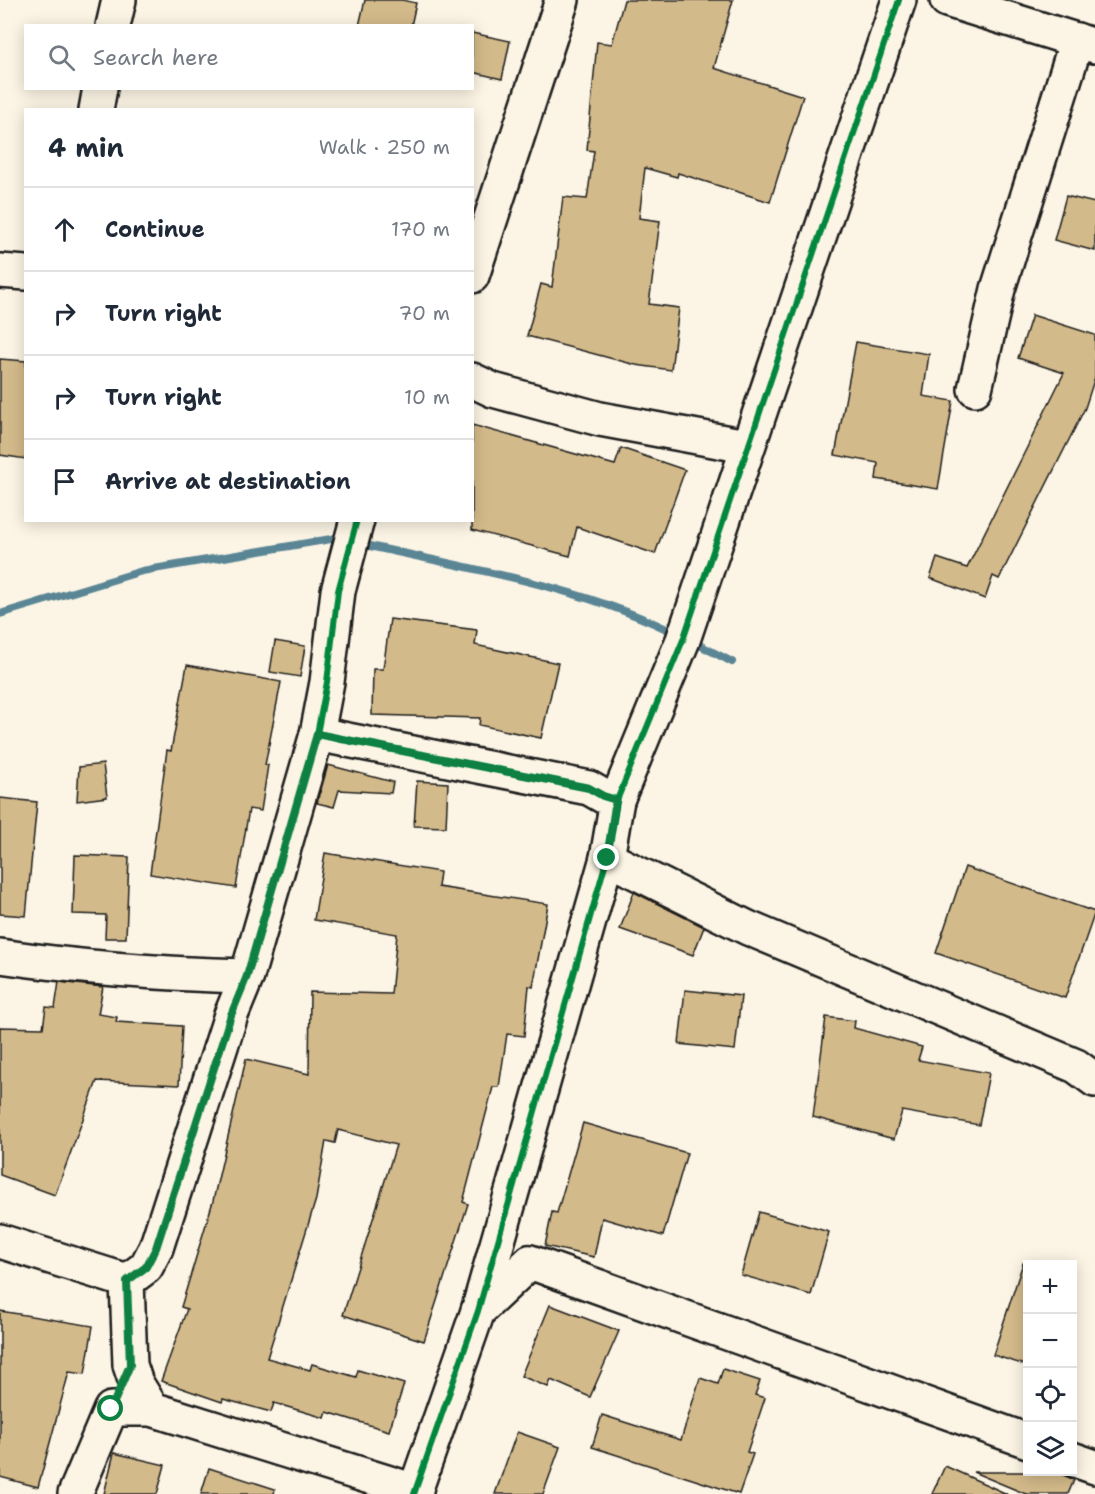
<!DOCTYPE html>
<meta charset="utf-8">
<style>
body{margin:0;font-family:"Shantell Sans",sans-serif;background:#f6f6f7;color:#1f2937}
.controls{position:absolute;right:18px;bottom:18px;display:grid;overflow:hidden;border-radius:0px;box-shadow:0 3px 15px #0003}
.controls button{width:54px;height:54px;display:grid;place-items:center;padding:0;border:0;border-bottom:2px solid #e0e1e3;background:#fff;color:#1f2937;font:30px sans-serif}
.stop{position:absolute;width:18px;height:18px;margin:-14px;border:4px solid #0b8043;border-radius:50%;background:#fff}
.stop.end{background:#0b8043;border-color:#fff;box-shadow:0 2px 6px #0008}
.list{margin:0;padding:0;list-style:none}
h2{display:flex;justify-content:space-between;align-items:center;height:78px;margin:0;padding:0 24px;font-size:26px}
h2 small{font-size:20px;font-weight:400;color:#747a83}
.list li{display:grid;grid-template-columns:39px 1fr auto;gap:18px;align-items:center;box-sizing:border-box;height:84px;padding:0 24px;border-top:2px solid #e0e1e3}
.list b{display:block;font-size:22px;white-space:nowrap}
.list em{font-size:20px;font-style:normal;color:#747a83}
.icon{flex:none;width:33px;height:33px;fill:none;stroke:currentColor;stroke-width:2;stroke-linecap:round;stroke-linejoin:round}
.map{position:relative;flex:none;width:1095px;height:1494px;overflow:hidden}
.search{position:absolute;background:#fff;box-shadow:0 3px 15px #0003;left:24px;top:24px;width:450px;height:66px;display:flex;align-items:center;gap:15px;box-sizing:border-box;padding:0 21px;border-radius:0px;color:#747a83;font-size:22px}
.panel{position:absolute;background:#fff;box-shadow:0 3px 15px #0003;left:24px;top:108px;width:450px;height:414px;border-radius:0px}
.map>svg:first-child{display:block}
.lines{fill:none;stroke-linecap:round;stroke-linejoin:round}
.stream{stroke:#5a8595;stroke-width:8}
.building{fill:#d3ba8a;stroke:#1c1c1c;stroke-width:1.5}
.street-casing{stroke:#1c1c1c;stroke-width:38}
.street{stroke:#fcf5e5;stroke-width:33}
.cycleway-casing{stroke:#fcf5e5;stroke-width:10}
.cycleway{stroke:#00873e;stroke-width:6}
.route{stroke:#0b8043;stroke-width:8}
</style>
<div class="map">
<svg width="1095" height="1494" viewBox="0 0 1095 1494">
<rect width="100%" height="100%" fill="#fcf5e5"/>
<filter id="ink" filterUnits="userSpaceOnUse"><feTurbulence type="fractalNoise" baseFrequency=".0167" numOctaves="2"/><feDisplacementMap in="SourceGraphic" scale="12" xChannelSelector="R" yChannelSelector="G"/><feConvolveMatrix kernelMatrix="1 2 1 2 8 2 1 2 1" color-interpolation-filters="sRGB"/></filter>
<g filter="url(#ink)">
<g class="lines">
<g class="stream">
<path d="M357,543c107,25 223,42 322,92"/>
<path d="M0,614l142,-43 195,-33 8,2"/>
<path d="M690,640l42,22"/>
</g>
</g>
<g class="building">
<path d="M365,0h37l14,3 -5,23h-52z"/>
<path d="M624,0h109l-19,68 89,28 -33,106 -92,-29 -1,4 -32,-9 -6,50 21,3 -11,83 30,4 -8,62 -35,-5 -109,-29 14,-52 11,3 11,-90 24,2 7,-48 -7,-1 10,-108 15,2z"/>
<path d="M472,33l38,8 -8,38 -30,-7z"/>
<path d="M1066,196l29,7v48l-41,-11z"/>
<path d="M1032,315l63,20v42l-10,31 -86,171 -6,-3 -8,23 -55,-21 7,-20 30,10 97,-195 -46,-15z"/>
<path d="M856,342l73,12 -6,42 30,5 -15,88 -62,-10 2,-16 -43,-8z"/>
<path d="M0,359l26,2v98l-26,-4z"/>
<path d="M472,425l143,40 6,-17 64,22 -30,84 -78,-27 -7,29 -98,-26z"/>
<path d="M390,619l87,11 -2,15 83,18 -17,75 -62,-13 1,-7 -108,-3 1,-46h10z"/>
<path d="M275,641l30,5 -5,31 -30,-5z"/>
<path d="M187,665l94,17 -16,83h3l-7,46 -12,-2 -13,79 -86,-14 17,-124 4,1z"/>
<path d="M103,764l4,33 -30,4 2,-34z"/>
<path d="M328,765l65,17 -2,11 -52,-3 -5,17 -17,-4z"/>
<path d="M417,781l31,2 -2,44 -32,-1z"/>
<path d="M0,798l37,4 -11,114 -26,-2z"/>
<path d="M325,853l115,19 -2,15 110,17 -15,83 -4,-1 -5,50 -17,-2 -8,53h-6l-30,115 5,2 -44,137 -81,-26 53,-170 -58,-15 -3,13 -9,-2 -10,58 -49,159 43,12 2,-6 44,13 2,-7 46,14 -15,47 -62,-19 -2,6 -51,-15 -3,9 -48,-13 -1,3 -61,-21 26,-72 -6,-2 32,-106 33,-142 63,15 1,-82 81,2 6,-60 -83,-14z"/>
<path d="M75,855l54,2 -3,81h-21l1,-23 -33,-1z"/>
<path d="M965,867l130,45 -30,86 -129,-45z"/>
<path d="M634,892l70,35 -11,28 -73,-26z"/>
<path d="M59,982l44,5 -5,27 19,3 -1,5 66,4 -3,59 -82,-4 -42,114 -55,-20v-148l43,1 3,-21 9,1z"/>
<path d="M685,990l56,6 -6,54 -56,-6z"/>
<path d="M826,1017l29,4 -1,7 68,19 -4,13 71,13 -10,52 -77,-14 -8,28 -81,-22z"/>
<path d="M583,1123l104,30 -24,83 -61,-18 -8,39 -49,-11 7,-34 5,1z"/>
<path d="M759,1212l70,20 -18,63 -70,-20z"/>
<path d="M1023,1263l5,1v102l-35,-11z"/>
<path d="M550,1305l69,26 -29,66 -39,-17 -3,7 -27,-11z"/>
<path d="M0,1311l93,15 -8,48 -16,-2 -31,115 -38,-10z"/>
<path d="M723,1369l37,12 -5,14 10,3 -18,54 6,2 -14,40 -147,-47 10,-32 79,25 19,-62 18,6z"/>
<path d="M517,1432l43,15 -17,47h-48z"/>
<path d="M114,1453l51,12 -8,29h-53z"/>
<path d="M945,1466l62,28h-75z"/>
<path d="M209,1468l66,21 -1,5h-73z"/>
<path d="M973,1472h85l16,8 -6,14h-42z"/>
</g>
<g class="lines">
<defs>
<g id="street">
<path d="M947,0l148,46"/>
<path d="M113,26l6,-26"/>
<path d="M96,110l4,-22"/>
<path d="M0,271l26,2"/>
<path d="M472,276l90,-276"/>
<path d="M472,380l21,10 107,29 146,27"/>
<path d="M975,389l23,-100 79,-249"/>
<path d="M357,520l-19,71 -11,91 -10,52 272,54 14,8 14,4 -10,58 -129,453 -64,183"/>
<path d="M617,800l66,-160 216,-640"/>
<path d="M607,858l141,70 328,138 19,14"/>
<path d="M0,956c82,12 164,18 247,20"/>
<path d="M0,1241l127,40 3,84 6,18 16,26"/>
<path d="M127,1281l19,-14 10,-19 75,-233 16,-39 70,-242"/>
<path d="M478,1311l52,-49 498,179"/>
<path d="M1072,1459l23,8"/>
<path d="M75,1494l36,-85h41l263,82 1,3"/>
</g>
</defs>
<use href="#street" class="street-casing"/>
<use href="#street" class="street"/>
<defs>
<g id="cycleway">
<path d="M357,520l-19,71 -11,91 -10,52 272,54 14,8 14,4 -10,58 -129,453 -64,183"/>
<path d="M617,800l66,-160 216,-640"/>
</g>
</defs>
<use href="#cycleway" class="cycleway-casing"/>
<use href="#cycleway" class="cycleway"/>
</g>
</g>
<g class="lines" filter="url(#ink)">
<path class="route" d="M111,1409l19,-44 -3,-84 19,-14 10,-19 75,-233 16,-39 70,-242 272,54 14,8 13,4 -9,58"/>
</g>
</svg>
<div class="controls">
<button>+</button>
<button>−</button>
<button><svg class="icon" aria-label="locate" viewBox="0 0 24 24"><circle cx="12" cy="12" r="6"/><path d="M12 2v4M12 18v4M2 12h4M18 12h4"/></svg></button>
<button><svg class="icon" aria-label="layers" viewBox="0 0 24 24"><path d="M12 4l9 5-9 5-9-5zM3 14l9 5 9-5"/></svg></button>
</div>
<div class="stop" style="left:111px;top:1409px"></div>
<div class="stop end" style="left:607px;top:858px"></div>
<div class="search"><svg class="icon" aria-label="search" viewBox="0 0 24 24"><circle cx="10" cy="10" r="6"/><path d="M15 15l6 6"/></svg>Search here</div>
<section class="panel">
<h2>4 min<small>Walk · 250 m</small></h2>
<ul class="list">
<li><svg class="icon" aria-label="ahead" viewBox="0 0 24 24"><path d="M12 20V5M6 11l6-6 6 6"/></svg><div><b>Continue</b></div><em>170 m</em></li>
<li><svg class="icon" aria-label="right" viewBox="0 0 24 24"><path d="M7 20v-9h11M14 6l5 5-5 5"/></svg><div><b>Turn right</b></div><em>70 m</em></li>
<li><svg class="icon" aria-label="right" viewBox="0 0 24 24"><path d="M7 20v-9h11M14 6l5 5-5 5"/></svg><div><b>Turn right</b></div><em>10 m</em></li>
<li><svg class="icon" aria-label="arrive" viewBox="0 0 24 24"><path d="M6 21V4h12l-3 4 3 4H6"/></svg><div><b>Arrive at destination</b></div></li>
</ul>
</section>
</div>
